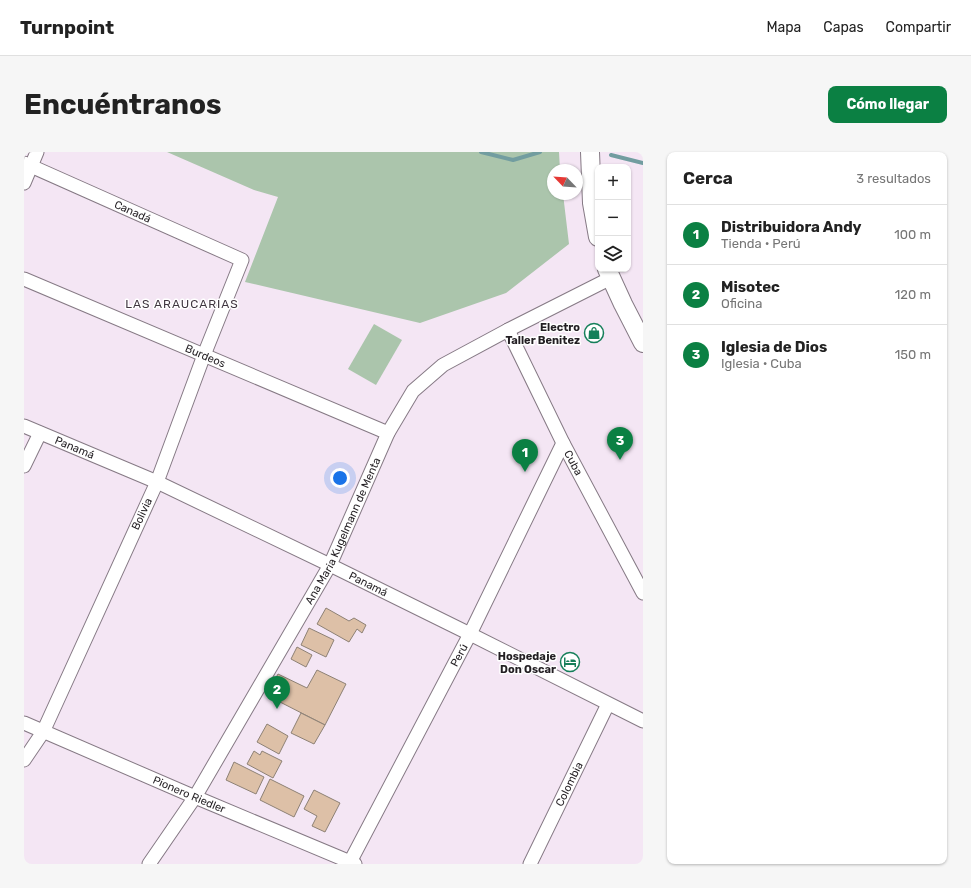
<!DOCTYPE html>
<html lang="es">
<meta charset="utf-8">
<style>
body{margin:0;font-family:Rubik,sans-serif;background:#f6f6f6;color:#222}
.controls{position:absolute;right:12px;top:12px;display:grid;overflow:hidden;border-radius:8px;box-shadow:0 1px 3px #0004}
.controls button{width:36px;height:36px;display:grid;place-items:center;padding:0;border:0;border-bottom:1px solid #e0e0e0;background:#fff;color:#222;font:20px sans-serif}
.compass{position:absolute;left:523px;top:12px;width:36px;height:36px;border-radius:50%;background:#fff;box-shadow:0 1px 3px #0004;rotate:295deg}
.you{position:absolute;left:316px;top:326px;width:14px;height:14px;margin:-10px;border:3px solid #fff;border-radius:50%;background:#1a73e8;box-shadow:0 0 0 6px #1a73e833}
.badge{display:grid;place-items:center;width:26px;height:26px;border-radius:50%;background:#0b8043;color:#fff;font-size:13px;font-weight:700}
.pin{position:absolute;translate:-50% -33px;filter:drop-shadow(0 1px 2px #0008)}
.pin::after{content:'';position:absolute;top:21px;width:14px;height:12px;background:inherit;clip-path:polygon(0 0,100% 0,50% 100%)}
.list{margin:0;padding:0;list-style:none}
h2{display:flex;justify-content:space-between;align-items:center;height:52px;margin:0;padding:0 16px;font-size:17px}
h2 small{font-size:13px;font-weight:400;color:#767676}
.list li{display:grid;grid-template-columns:26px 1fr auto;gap:12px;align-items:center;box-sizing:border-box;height:60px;padding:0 16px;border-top:1px solid #e0e0e0}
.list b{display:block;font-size:15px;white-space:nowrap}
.list p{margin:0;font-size:13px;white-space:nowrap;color:#767676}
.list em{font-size:13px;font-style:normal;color:#767676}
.icon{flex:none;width:22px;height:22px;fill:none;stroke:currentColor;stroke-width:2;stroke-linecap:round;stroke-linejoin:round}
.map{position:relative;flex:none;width:619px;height:712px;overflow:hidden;border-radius:8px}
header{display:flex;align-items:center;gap:24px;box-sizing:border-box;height:56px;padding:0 20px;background:#fff;border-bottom:1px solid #e0e0e0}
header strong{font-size:19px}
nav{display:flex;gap:22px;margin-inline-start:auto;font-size:14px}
.intro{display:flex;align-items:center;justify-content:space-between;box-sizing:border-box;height:96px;padding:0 24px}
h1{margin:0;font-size:28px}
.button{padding:10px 18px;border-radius:8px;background:#0b8043;color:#fff;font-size:14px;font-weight:700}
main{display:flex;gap:24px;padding:0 24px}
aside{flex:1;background:#fff;border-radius:8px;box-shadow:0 1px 3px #0004}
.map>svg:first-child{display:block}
.green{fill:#abc5ac}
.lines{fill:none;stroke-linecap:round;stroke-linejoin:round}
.stream{stroke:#729da0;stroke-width:4}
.building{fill:#ddc0a7;stroke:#8d8175}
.minor-casing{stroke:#867a85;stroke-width:15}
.secondary-casing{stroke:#867a85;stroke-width:20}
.minor{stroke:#fff;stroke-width:13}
.secondary{stroke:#fff;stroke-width:18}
.labels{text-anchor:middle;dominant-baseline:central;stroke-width:3;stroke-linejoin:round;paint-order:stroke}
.street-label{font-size:11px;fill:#231f23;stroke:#fff}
.poi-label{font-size:11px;font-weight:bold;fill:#231f23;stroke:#fff;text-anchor:end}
.neighbourhood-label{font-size:12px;letter-spacing:1px;fill:#403640;stroke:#fff}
</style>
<header>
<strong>Turnpoint</strong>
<nav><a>Mapa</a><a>Capas</a><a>Compartir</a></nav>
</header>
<div class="intro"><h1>Encuéntranos</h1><a class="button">Cómo llegar</a></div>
<main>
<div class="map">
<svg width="619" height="712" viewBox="0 0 619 712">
<rect width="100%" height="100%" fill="#f4e6f4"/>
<g class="green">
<path d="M143,0h392l1,18h-7v24h10l6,50 -63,49 -86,30 -175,-41 33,-85 -24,-7z"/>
<path d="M350,172l28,16 -26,45 -28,-16z"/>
</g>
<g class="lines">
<g class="stream">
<path d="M457,0l32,8 27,-8"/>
<path d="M587,3l32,8"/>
</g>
</g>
<g class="building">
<path d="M302,456l23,13 5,-3 12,7 -4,8 -5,-4 -8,13 -32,-18z"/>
<path d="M285,476l25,12 -8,17 -25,-12z"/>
<path d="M273,495l15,8 -6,12 -15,-8z"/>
<path d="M293,518l29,14 -21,41 -45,-23 3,-5 -14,-7 9,-16 29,14z"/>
<path d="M277,561l24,12 -11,19 -23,-11z"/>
<path d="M243,572l21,12 -9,18 -22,-12z"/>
<path d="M230,599l6,4 2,-4 20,10 -9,17 -26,-14z"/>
<path d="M210,610l30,15 -8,17 -30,-14z"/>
<path d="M246,627l34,17 -10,21 -34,-17z"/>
<path d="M290,638l26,13 -15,29 -13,-6 5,-10 -13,-7z"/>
</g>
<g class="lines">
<defs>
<g id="minor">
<path id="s1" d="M0,11l218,97 -38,95 -47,127 -114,250 -19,28"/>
<path d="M0,31l13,-31"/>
<path id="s2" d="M0,127l364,154"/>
<path id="s3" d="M484,178l55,113 80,150"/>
<path id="s4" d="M0,274l133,56 173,83 140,69 173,87"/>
<path d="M0,314l16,-33"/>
<path id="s5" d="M0,571l171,74 160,67"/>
<path id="s6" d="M125,712l46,-67 135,-232 58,-132 25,-42 30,-26 65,-35 103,-52"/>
<path id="s7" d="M325,712l121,-230 93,-191"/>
<path id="s8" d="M506,712l78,-160"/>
</g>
<g id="secondary">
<path d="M566,0l2,51 6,34"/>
<path d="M583,117l16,35 20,39"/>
</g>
</defs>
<use href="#minor" class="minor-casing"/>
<use href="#secondary" class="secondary-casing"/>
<use href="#minor" class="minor"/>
<use href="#secondary" class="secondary"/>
</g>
<defs>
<symbol id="shop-ring" viewBox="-11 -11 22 22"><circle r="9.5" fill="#fff" stroke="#157f5a" stroke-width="1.5"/><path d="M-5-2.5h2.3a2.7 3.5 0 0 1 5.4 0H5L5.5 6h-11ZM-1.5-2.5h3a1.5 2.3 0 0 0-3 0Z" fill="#157f5a"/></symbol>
<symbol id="hotel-ring" viewBox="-11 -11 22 22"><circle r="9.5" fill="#fff" stroke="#157f5a" stroke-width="1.5"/><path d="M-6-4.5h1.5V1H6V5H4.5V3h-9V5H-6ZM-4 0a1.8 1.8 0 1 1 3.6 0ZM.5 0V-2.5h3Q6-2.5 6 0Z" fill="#157f5a"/></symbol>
</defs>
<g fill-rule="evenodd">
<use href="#shop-ring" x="559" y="170" width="22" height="22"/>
<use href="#hotel-ring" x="535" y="499" width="22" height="22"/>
</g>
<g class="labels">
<g class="street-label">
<text stroke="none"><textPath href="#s1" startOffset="119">Canadá</textPath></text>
<text stroke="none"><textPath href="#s2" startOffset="197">Burdeos</textPath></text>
<text stroke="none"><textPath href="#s4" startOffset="55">Panamá</textPath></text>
<text stroke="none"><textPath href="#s3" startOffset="148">Cuba</textPath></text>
<text transform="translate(118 362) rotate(-65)">Bolivia</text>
<text stroke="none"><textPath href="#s6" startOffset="386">Ana Maria Kugelmann de Menta</textPath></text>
<text stroke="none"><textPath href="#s4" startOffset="379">Panamá</textPath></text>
<text stroke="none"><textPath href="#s7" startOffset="236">Perú</textPath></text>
<text stroke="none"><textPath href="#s8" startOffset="89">Colombia</textPath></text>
<text stroke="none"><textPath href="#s5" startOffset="180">Pionero Riedler</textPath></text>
</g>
<g class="poi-label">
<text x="556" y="175">Electro<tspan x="556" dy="13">Taller Benitez</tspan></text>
<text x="532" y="504">Hospedaje<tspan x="532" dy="13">Don Oscar</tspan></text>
</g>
<g class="neighbourhood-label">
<text x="158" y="152">LAS ARAUCARIAS</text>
</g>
</g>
</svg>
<div class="controls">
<button>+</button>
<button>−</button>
<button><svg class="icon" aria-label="layers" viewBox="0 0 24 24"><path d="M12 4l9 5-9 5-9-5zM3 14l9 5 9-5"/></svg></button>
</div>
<svg class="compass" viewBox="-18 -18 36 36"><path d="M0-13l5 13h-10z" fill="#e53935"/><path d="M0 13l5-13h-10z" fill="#767676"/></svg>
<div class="you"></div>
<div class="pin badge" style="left:501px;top:320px">1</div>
<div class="pin badge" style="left:253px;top:557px">2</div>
<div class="pin badge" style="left:596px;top:308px">3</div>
</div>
<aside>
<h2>Cerca<small>3 resultados</small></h2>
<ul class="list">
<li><span class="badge">1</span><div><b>Distribuidora Andy</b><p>Tienda · Perú</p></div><em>100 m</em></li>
<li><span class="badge">2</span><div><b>Misotec</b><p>Oficina</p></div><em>120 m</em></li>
<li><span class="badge">3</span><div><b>Iglesia de Dios</b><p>Iglesia · Cuba</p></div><em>150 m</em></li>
</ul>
</aside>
</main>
